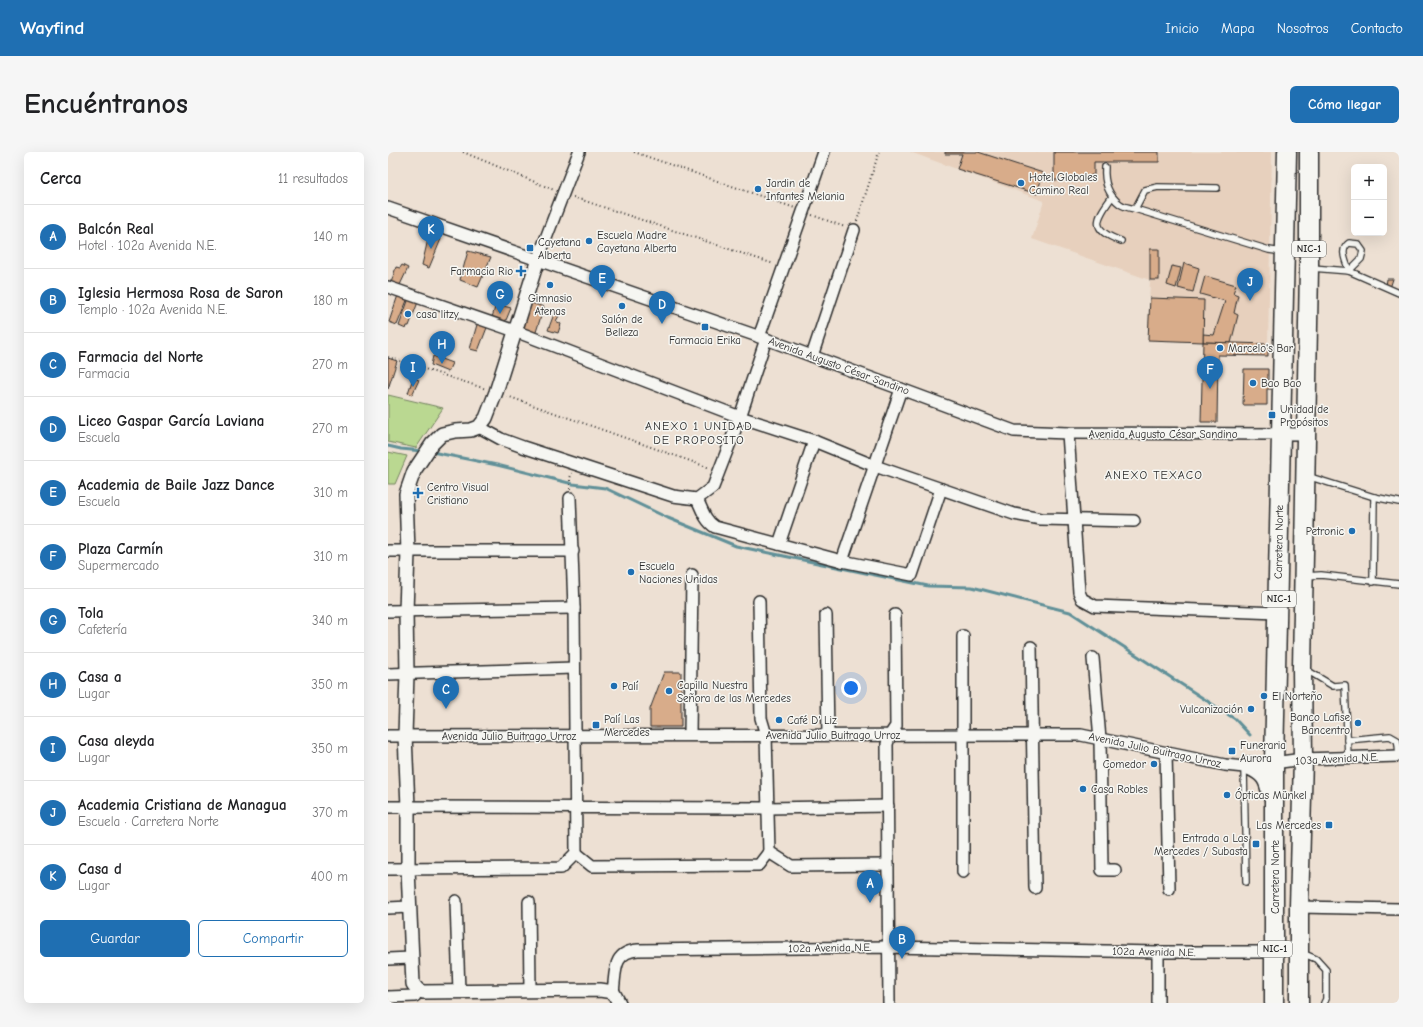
<!DOCTYPE html>
<html lang="es">
<meta charset="utf-8">
<style>
body{margin:0;font-family:"Comic Neue",sans-serif;background:#f6f6f6;color:#202124}
.controls{position:absolute;right:12px;top:12px;display:grid;overflow:hidden;border-radius:6px;box-shadow:0 4px 16px #0002}
.controls button{width:36px;height:36px;display:grid;place-items:center;padding:0;border:0;border-bottom:1px solid #e0e0e0;background:#fff;color:#202124;font:20px sans-serif}
.you{position:absolute;left:463px;top:536px;width:14px;height:14px;margin:-10px;border:3px solid #fff;border-radius:50%;background:#1a73e8;box-shadow:0 0 0 6px #1a73e833}
.badge{display:grid;place-items:center;width:26px;height:26px;border-radius:50%;background:#1f6fb2;color:#fff;font-size:13px;font-weight:700}
.pin{position:absolute;translate:-50% -33px;filter:drop-shadow(0 1px 2px #0008)}
.pin::after{content:'';position:absolute;top:21px;width:14px;height:12px;background:inherit;clip-path:polygon(0 0,100% 0,50% 100%)}
.list{margin:0;padding:0;list-style:none}
h2{display:flex;justify-content:space-between;align-items:center;height:52px;margin:0;padding:0 16px;font-size:17px}
h2 small{font-size:13px;font-weight:400;color:#757577}
.list li{display:grid;grid-template-columns:26px 1fr auto;gap:12px;align-items:center;box-sizing:border-box;height:64px;padding:0 16px;border-top:1px solid #e0e0e0}
.list b{display:block;font-size:15px;white-space:nowrap}
.list p{margin:0;font-size:13px;white-space:nowrap;color:#757577}
.list em{font-size:13px;font-style:normal;color:#757577}
.actions{display:flex;gap:8px;padding:12px 16px}
.actions a{flex:1;padding:9px 0;border:1px solid #1f6fb2;border-radius:6px;text-align:center;font-size:14px;color:#1f6fb2}
.actions .main{background:#1f6fb2;color:#fff}
.map{position:relative;flex:none;width:1011px;height:851px;overflow:hidden;border-radius:6px}
header{display:flex;align-items:center;gap:24px;box-sizing:border-box;height:56px;padding:0 20px;background:#1f6fb2;color:#fff}
header strong{font-size:19px}
nav{display:flex;gap:22px;margin-inline-start:auto;font-size:14px}
.intro{display:flex;align-items:center;justify-content:space-between;box-sizing:border-box;height:96px;padding:0 24px}
h1{margin:0;font-size:28px}
.button{padding:10px 18px;border-radius:6px;background:#1f6fb2;color:#fff;font-size:14px;font-weight:700}
main{display:flex;gap:24px;padding:0 24px}
aside{flex:1;background:#fff;border-radius:6px;box-shadow:0 4px 16px #0002}
.map>svg:first-child{display:block}
.built{fill:#e7d0bd}
.green{fill:#bad891;stroke:#72825e}
.lines{fill:none;stroke-linecap:round;stroke-linejoin:round}
.stream{stroke:#609098;stroke-width:3}
.building{fill:#d8ac8a;stroke:#2b2b2b}
.service-casing{stroke:#2b2b2b;stroke-width:8}
.minor-casing{stroke:#2b2b2b;stroke-width:14}
.tertiary-casing{stroke:#2b2b2b;stroke-width:16}
.trunk-casing{stroke:#2b2b2b;stroke-width:21}
.path{stroke:#2b2b2b;stroke-width:2;stroke-dasharray:1 3;stroke-linecap:butt}
.service{stroke:#f6f6f2;stroke-width:5.5}
.minor{stroke:#f6f6f2;stroke-width:11}
.tertiary{stroke:#f6f6f2;stroke-width:13}
.trunk{stroke:#f6f6f2;stroke-width:18}
.poi-dot{fill:#1f6fb2;stroke:#f6f6f2;stroke-width:1.5}
.labels{text-anchor:middle;dominant-baseline:central;stroke-width:3;stroke-linejoin:round;paint-order:stroke}
.shield{fill:#f6f6f2;stroke:#686867;stroke-width:1}
.shield-label{font-size:10px;font-weight:bold;fill:#2b2b2b}
.poi-label{font-size:11px;fill:#2b2b2b;stroke:#f6f6f2;text-anchor:start}
.street-label{font-size:11px;fill:#2b2b2b;stroke:#f6f6f2}
.neighbourhood-label{font-size:12px;letter-spacing:1px;fill:#2b2b2b;stroke:#f6f6f2}
</style>
<header>
<strong>Wayfind</strong>
<nav><a>Inicio</a><a>Mapa</a><a>Nosotros</a><a>Contacto</a></nav>
</header>
<div class="intro"><h1>Encuéntranos</h1><a class="button">Cómo llegar</a></div>
<main>
<aside>
<h2>Cerca<small>11 resultados</small></h2>
<ul class="list">
<li><span class="badge">A</span><div><b>Balcón Real</b><p>Hotel · 102a Avenida N.E.</p></div><em>140 m</em></li>
<li><span class="badge">B</span><div><b>Iglesia Hermosa Rosa de Saron</b><p>Templo · 102a Avenida N.E.</p></div><em>180 m</em></li>
<li><span class="badge">C</span><div><b>Farmacia del Norte</b><p>Farmacia</p></div><em>270 m</em></li>
<li><span class="badge">D</span><div><b>Liceo Gaspar García Laviana</b><p>Escuela</p></div><em>270 m</em></li>
<li><span class="badge">E</span><div><b>Academia de Baile Jazz Dance</b><p>Escuela</p></div><em>310 m</em></li>
<li><span class="badge">F</span><div><b>Plaza Carmín</b><p>Supermercado</p></div><em>310 m</em></li>
<li><span class="badge">G</span><div><b>Tola</b><p>Cafetería</p></div><em>340 m</em></li>
<li><span class="badge">H</span><div><b>Casa a</b><p>Lugar</p></div><em>350 m</em></li>
<li><span class="badge">I</span><div><b>Casa aleyda</b><p>Lugar</p></div><em>350 m</em></li>
<li><span class="badge">J</span><div><b>Academia Cristiana de Managua</b><p>Escuela · Carretera Norte</p></div><em>370 m</em></li>
<li><span class="badge">K</span><div><b>Casa d</b><p>Lugar</p></div><em>400 m</em></li>
</ul>
<div class="actions"><a class="main">Guardar</a><a>Compartir</a></div>
</aside>
<div class="map">
<svg width="1011" height="851" viewBox="0 0 1011 851">
<rect width="100%" height="100%" fill="#ede0d3"/>
<filter id="ink" filterUnits="userSpaceOnUse"><feTurbulence type="fractalNoise" baseFrequency=".025" numOctaves="2"/><feDisplacementMap in="SourceGraphic" scale="8" xChannelSelector="R" yChannelSelector="G"/><feConvolveMatrix kernelMatrix="1 2 1 2 8 2 1 2 1" color-interpolation-filters="sRGB"/></filter>
<g filter="url(#ink)">
<path class="built" d="M522,0h362l-4,192 -120,-4 2,-60 -118,-41 12,-38z"/>
<g class="green">
<path d="M0,243l55,13 -27,40 -28,-6z"/>
<path d="M0,300l19,4 -12,28h-7z"/>
</g>
<g class="lines">
<g class="stream">
<path d="M0,294l13,3 21,2"/>
<path d="M44,300l65,13 76,19 32,4 63,30 68,28 192,40 44,1 98,25 165,107 15,16"/>
</g>
</g>
<g class="building">
<path d="M557,0h33l65,21 -6,21 -80,-25 5,-15h-17z"/>
<path d="M666,0h105v10h-65v13h-3v5h-37z"/>
<path d="M41,83l12,4 -12,29 -7,-3z"/>
<rect x="762" y="97" width="9" height="31"/>
<path d="M80,99l23,6 -13,30 -18,-7z"/>
<path d="M796,111l15,5 -6,24 -15,-4z"/>
<path d="M14,113l6,3 -9,19 -8,-4 5,-16 4,1z"/>
<path d="M784,114l9,2 -5,20 -9,-3z"/>
<path d="M817,124l31,9 -3,8 5,2 -4,18 4,2 -7,28 -28,-1v-8l11,1 11,-34 -25,-7z"/>
<path d="M999,127h6l-3,9 -4,-2z"/>
<path d="M10,143l10,3 -11,27 -8,-3z"/>
<path d="M21,146l9,4 -9,24h-2l-1,3 -7,-3z"/>
<path d="M762,146l54,2 -1,42 -55,-2z"/>
<path d="M140,150l16,5 -9,28 -18,-6z"/>
<path d="M108,152l15,4 -7,17 -13,-4z"/>
<path d="M166,162l5,2 -3,5 5,3 -3,9 -10,-3z"/>
<path d="M90,169l10,4 -10,26 -8,-2z"/>
<path d="M815,190l65,2v12l-50,-1 -1,67h-16z"/>
<path d="M45,204l19,7 -4,9 -17,-7z"/>
<path d="M0,206l9,3 -9,28z"/>
<path d="M856,217h24v12h4l-1,8h-4v16h-24z"/>
<path d="M25,226l6,2 -7,15 -4,-2z"/>
<path d="M276,520h17v55h-31v-18z"/>
</g>
<g class="lines">
<defs>
<g id="service">
<path d="M717,15c-1,14 3,28 15,37 4,3 10,4 15,5"/>
<path d="M829,36l-59,-1 -13,3 -10,19 134,41 14,2"/>
<path d="M724,45c-17,23 -22,33 9,44"/>
<path d="M961,91l9,1 5,7 -2,8 -12,12c-3,-10 -10,-21 0,-28z"/>
<path d="M924,116l37,3 50,22"/>
<path d="M919,324l67,21 25,5"/>
<path d="M918,424l15,-1 78,9"/>
<path d="M985,430l1,-85"/>
<path d="M917,517l28,17 12,-1 3,72"/>
<path d="M959,588l43,-4 7,4 1,4 1,12"/>
<path d="M856,615l2,115"/>
<path d="M914,801l14,6 10,11v29l-2,4"/>
</g>
<g id="minor">
<path d="M0,56l378,131 248,92 54,2 237,1"/>
<path d="M150,107l41,-107"/>
<path d="M0,135l127,44 225,86 74,24 61,25 139,48 27,5 93,2"/>
<path d="M371,185l65,-185"/>
<path d="M424,204l42,-126"/>
<path d="M91,275l22,12 22,8 150,49 24,3 16,-12 27,-70 26,-78"/>
<path d="M680,281l11,159 3,7 13,7 183,7"/>
<path d="M182,346l4,110 2,245"/>
<path d="M309,347c5,10 8,22 18,28l127,34 70,14 29,-86"/>
<path d="M391,392l35,-103"/>
<path d="M0,399h185"/>
<path d="M454,409l59,-172"/>
<path d="M371,449l2,117 5,17 3,117"/>
<path d="M0,459l186,-3"/>
<path d="M438,463l2,120"/>
<path d="M643,495l4,241"/>
<path d="M705,506l7,81 2,131h13"/>
<path d="M0,522l186,-6"/>
<path d="M302,583l2,-160"/>
<path d="M0,584l693,-1 144,30 19,2 59,-8 96,-3"/>
<path d="M778,601l3,136"/>
<path d="M0,655l379,1 121,-2"/>
<path d="M0,717l173,-1 15,-15 16,13 167,-1 10,-13 22,14 97,-1"/>
<path d="M575,720v-236"/>
<path d="M68,749l3,91"/>
<path d="M141,750l1,89"/>
<path d="M911,755l100,2"/>
<path d="M0,756l22,-1"/>
<path d="M0,807l23,-1"/>
<path d="M225,840c3,-20 -1,-40 25,-42l251,-3 269,5h117"/>
<path d="M0,845l27,-1"/>
<path d="M501,851l-2,-259 3,-9 6,-9 -1,-111"/>
<path d="M770,851v-51"/>
</g>
<path id="tertiary" d="M150,107l-42,133 -10,26 -7,9 -8,3 -16,1 -13,3 -10,10 -18,27 -8,23 2,58 -2,59 1,63 -2,61 3,72v62l5,115 5,6 5,2 177,-2 13,2 6,11"/>
<g id="trunk">
<path d="M862,614c14,6 19,13 21,28"/>
<path d="M886,851v-240l13,-611"/>
<path d="M911,851v-96l4,-148 -1,-91 7,-401v-115"/>
</g>
</defs>
<use href="#service" class="service-casing"/>
<use href="#minor" class="minor-casing"/>
<use href="#tertiary" class="tertiary-casing"/>
<use href="#trunk" class="trunk-casing"/>
<g class="path">
<path d="M75,0l91,38"/>
<path d="M246,0l161,56"/>
<path d="M185,45l201,67"/>
<path d="M424,63l33,12"/>
<path d="M469,69l22,-69"/>
<path d="M0,205l98,32"/>
<path d="M119,244l203,72"/>
<path d="M182,337v-11l2,-5"/>
</g>
<use href="#service" class="service"/>
<use href="#minor" class="minor"/>
<use href="#tertiary" class="tertiary"/>
<use href="#trunk" class="trunk"/>
</g>
</g>
<g class="poi-dot">
<circle cx="633" cy="31" r="4"/>
<circle cx="370" cy="37" r="4"/>
<circle cx="201" cy="89" r="4"/>
<rect x="138" y="92" width="8" height="8" rx="2"/>
<path d="M131 113h4v4h4v4h-4v4h-4v-4h-4v-4h4z"/>
<circle cx="162" cy="133" r="4"/>
<circle cx="234" cy="154" r="4"/>
<circle cx="20" cy="162" r="4"/>
<rect x="313" y="171" width="8" height="8" rx="2"/>
<circle cx="832" cy="196" r="4"/>
<circle cx="865" cy="231" r="4"/>
<rect x="880" y="259" width="8" height="8" rx="2"/>
<path d="M28 335h4v4h4v4h-4v4h-4v-4h-4v-4h4z"/>
<circle cx="964" cy="379" r="4"/>
<circle cx="243" cy="420" r="4"/>
<circle cx="226" cy="534" r="4"/>
<circle cx="281" cy="539" r="4"/>
<circle cx="876" cy="544" r="4"/>
<circle cx="863" cy="557" r="4"/>
<circle cx="391" cy="568" r="4"/>
<circle cx="970" cy="571" r="4"/>
<rect x="204" y="569" width="8" height="8" rx="2"/>
<rect x="840" y="595" width="8" height="8" rx="2"/>
<circle cx="766" cy="612" r="4"/>
<circle cx="695" cy="637" r="4"/>
<circle cx="839" cy="643" r="4"/>
<rect x="937" y="669" width="8" height="8" rx="2"/>
<rect x="864" y="688" width="8" height="8" rx="2"/>
</g>
<g class="labels">
<g class="shield">
<rect x="904" y="89" width="34" height="16" rx="3"/>
<rect x="874" y="439" width="34" height="16" rx="3"/>
<rect x="870" y="789" width="34" height="16" rx="3"/>
</g>
<g class="shield-label">
<text x="921" y="97">NIC-1</text>
<text x="891" y="447">NIC-1</text>
<text x="887" y="797">NIC-1</text>
</g>
<g class="poi-label">
<text x="641" y="25">Hotel Globales<tspan x="641" dy="13">Camino Real</tspan></text>
<text x="378" y="31">Jardin de<tspan x="378" dy="13">Infantes Melania</tspan></text>
<text x="209" y="83">Escuela Madre<tspan x="209" dy="13">Cayetana Alberta</tspan></text>
<text x="150" y="90">Cayetana<tspan x="150" dy="13">Alberta</tspan></text>
<text x="125" y="119" text-anchor="end">Farmacia Rio</text>
<text x="162" y="146" text-anchor="middle">Gimnasio<tspan x="162" dy="13">Atenas</tspan></text>
<text x="28" y="162">casa litzy</text>
<text x="234" y="167" text-anchor="middle">Salón de<tspan x="234" dy="13">Belleza</tspan></text>
<text x="317" y="188" text-anchor="middle">Farmacia Erika</text>
<text x="840" y="196">Marcelo's Bar</text>
<text x="873" y="231">Bao Bao</text>
<text x="892" y="257">Unidad de<tspan x="892" dy="13">Propósitos</tspan></text>
<text x="39" y="335">Centro Visual<tspan x="39" dy="13">Cristiano</tspan></text>
<text x="956" y="379" text-anchor="end">Petronic</text>
<text x="251" y="414">Escuela<tspan x="251" dy="13">Naciones Unidas</tspan></text>
<text x="289" y="533">Capilla Nuestra<tspan x="289" dy="13">Señora de las Mercedes</tspan></text>
<text x="234" y="534">Palí</text>
<text x="884" y="544">El Norteño</text>
<text x="855" y="557" text-anchor="end">Vulcanización</text>
<text x="962" y="565" text-anchor="end">Banco Lafise<tspan x="962" dy="13">Bancentro</tspan></text>
<text x="216" y="567">Palí Las<tspan x="216" dy="13">Mercedes</tspan></text>
<text x="399" y="568">Café D' Liz</text>
<text x="852" y="593">Funeraria<tspan x="852" dy="13">Aurora</tspan></text>
<text x="758" y="612" text-anchor="end">Comedor</text>
<text x="703" y="637">Casa Robles</text>
<text x="847" y="643">Ópticas Münkel</text>
<text x="933" y="673" text-anchor="end">Las Mercedes</text>
<text x="860" y="686" text-anchor="end">Entrada a Las<tspan x="860" dy="13">Mercedes / Subasta</tspan></text>
</g>
<g class="street-label">
<text transform="translate(451 214) rotate(20)">Avenida Augusto César Sandino</text>
<text x="775" y="282">Avenida Augusto César Sandino</text>
<text transform="translate(891 390) rotate(-89)">Carretera Norte</text>
<text x="445" y="583">Avenida Julio Buitrago Urroz</text>
<text x="121" y="584">Avenida Julio Buitrago Urroz</text>
<text transform="translate(767 598) rotate(12)">Avenida Julio Buitrago Urroz</text>
<text transform="translate(949 607) rotate(-3)">103a Avenida N.E.</text>
<text transform="translate(887 725) rotate(-90)">Carretera Norte</text>
<text transform="translate(442 796) rotate(-1)">102a Avenida N.E.</text>
<text transform="translate(766 800) rotate(1)">102a Avenida N.E.</text>
</g>
<g class="neighbourhood-label">
<text x="311" y="274">ANEXO 1 UNIDAD<tspan x="311" dy="14">DE PROPOSITO</tspan></text>
<text x="766" y="323">ANEXO TEXACO</text>
</g>
</g>
</svg>
<div class="controls">
<button>+</button>
<button>−</button>
</div>
<div class="you"></div>
<div class="pin badge" style="left:482px;top:751px">A</div>
<div class="pin badge" style="left:514px;top:807px">B</div>
<div class="pin badge" style="left:58px;top:557px">C</div>
<div class="pin badge" style="left:274px;top:172px">D</div>
<div class="pin badge" style="left:214px;top:146px">E</div>
<div class="pin badge" style="left:822px;top:237px">F</div>
<div class="pin badge" style="left:112px;top:162px">G</div>
<div class="pin badge" style="left:54px;top:212px">H</div>
<div class="pin badge" style="left:25px;top:235px">I</div>
<div class="pin badge" style="left:862px;top:149px">J</div>
<div class="pin badge" style="left:43px;top:97px">K</div>
</div>
</main>
